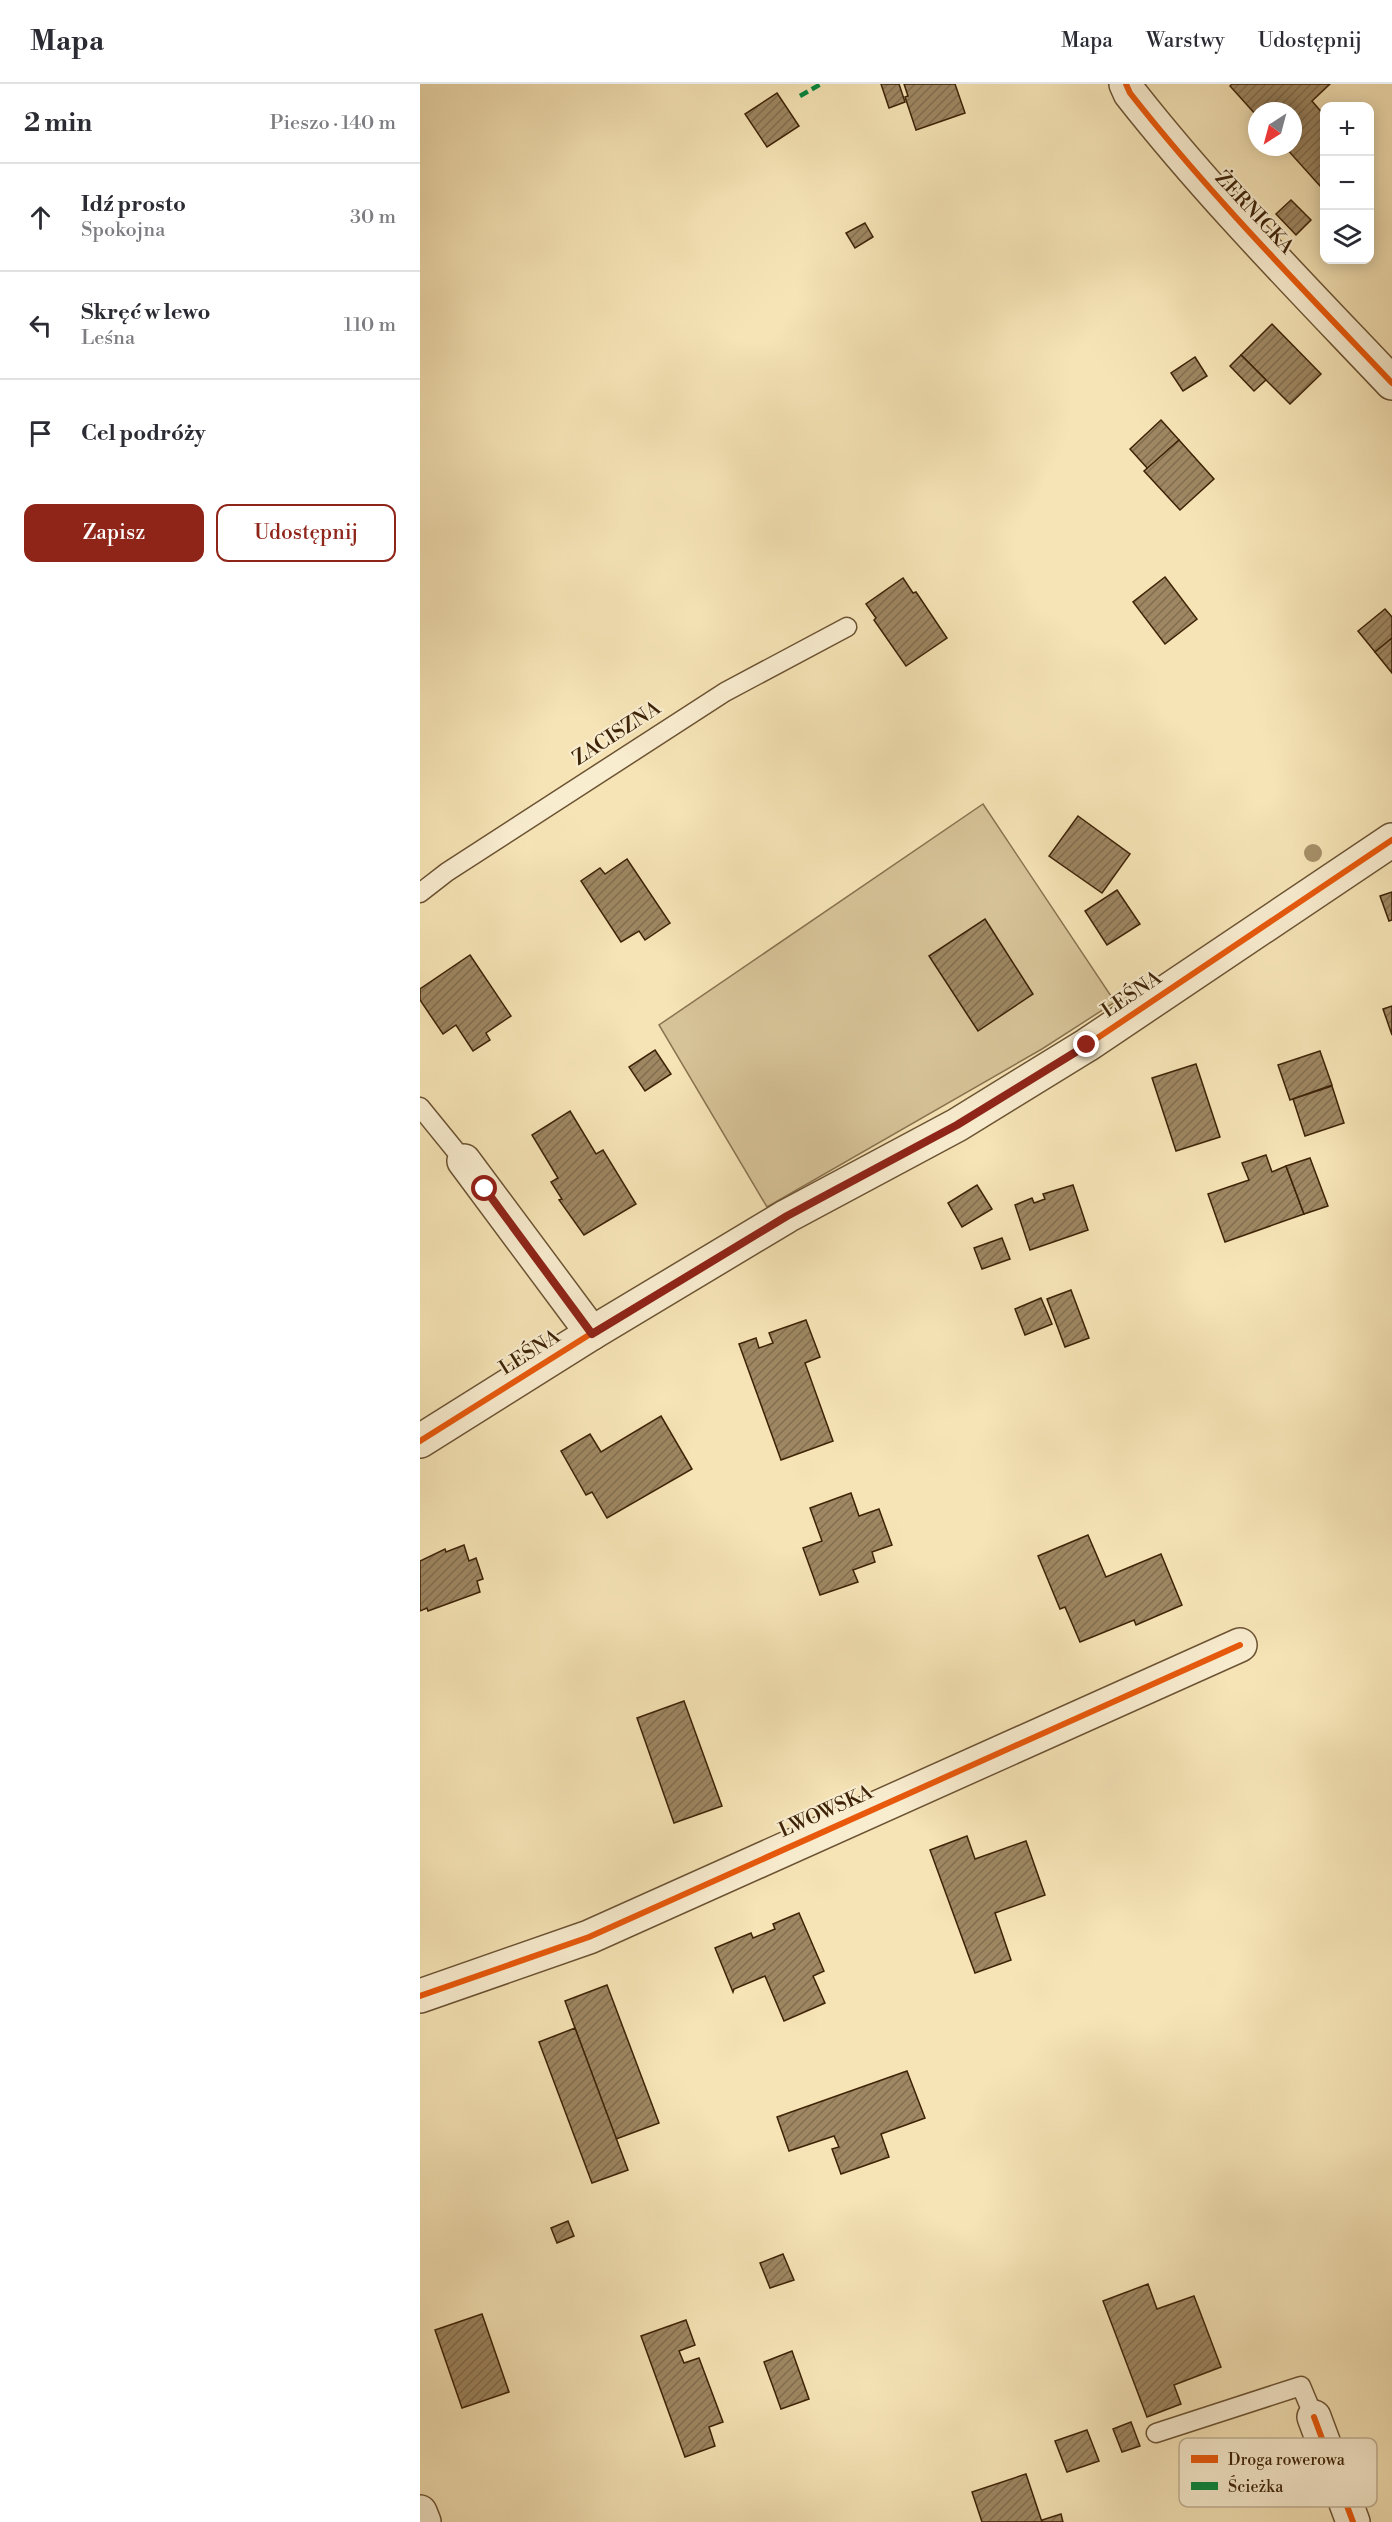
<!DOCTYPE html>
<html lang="pl">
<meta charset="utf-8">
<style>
body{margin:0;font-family:"Libre Bodoni",serif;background:#f2f2f3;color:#2b2b33}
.controls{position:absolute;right:18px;top:18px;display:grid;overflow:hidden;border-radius:12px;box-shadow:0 3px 15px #0003}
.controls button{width:54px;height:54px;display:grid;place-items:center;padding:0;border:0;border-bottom:2px solid #e1e1e2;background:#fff;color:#2b2b33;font:30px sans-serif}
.compass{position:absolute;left:828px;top:18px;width:54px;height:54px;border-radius:50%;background:#fff;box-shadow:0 3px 15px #0003;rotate:216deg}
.stop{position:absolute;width:18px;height:18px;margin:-14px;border:4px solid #8f2418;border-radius:50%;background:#fff}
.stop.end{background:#8f2418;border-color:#fff;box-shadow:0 2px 6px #0008}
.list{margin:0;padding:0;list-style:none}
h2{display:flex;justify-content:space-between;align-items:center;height:78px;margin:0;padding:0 24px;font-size:26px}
h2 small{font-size:20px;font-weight:400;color:#7c7c81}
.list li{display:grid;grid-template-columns:39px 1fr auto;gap:18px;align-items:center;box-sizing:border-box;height:108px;padding:0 24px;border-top:2px solid #e1e1e2}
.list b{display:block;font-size:22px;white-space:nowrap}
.list p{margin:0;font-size:20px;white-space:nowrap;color:#7c7c81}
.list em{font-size:20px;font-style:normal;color:#7c7c81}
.actions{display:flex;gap:12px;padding:18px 24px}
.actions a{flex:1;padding:14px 0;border:2px solid #8f2418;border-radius:12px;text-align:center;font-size:21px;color:#8f2418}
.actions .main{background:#8f2418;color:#fff}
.icon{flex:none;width:33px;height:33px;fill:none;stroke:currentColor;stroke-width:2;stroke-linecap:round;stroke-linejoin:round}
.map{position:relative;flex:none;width:972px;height:2438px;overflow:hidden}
header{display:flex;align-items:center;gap:36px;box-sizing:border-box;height:84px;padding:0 30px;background:#fff;border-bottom:2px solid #e1e1e2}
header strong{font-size:28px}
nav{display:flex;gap:33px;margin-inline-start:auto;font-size:21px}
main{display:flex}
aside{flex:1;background:#fff}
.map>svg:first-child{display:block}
.grass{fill:#d7c398;stroke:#8a7350;stroke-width:1.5}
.building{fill:url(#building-hatch);stroke:#3e2307;stroke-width:1.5}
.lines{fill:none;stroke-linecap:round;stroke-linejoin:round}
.service-casing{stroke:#6c5333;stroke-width:21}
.minor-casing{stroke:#6c5333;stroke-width:36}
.tertiary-casing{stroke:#6c5333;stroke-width:36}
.service{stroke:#f9edd0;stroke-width:18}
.minor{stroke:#f9edd0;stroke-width:33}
.tertiary{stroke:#f9edd0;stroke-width:33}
.quiet{stroke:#00873e;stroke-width:4.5;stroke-dasharray:9 4.5;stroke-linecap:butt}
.cycleway-casing{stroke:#f9edd0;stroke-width:10}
.cycleway{stroke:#e8590c;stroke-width:6}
.tree{fill:#a6906a}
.route{stroke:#8f2418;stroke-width:8}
.labels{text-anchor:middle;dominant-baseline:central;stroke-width:4.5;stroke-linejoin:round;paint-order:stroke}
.street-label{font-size:20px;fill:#3e2307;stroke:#f9edd0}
.key{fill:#f9edd0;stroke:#c1b094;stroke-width:1.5}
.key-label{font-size:16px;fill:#3e2307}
</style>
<header>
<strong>Mapa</strong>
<nav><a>Mapa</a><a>Warstwy</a><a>Udostępnij</a></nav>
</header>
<main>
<aside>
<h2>2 min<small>Pieszo · 140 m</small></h2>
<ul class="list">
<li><svg class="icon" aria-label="ahead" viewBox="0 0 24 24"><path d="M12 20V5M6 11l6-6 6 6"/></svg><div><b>Idź prosto</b><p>Spokojna</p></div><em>30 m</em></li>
<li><svg class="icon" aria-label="left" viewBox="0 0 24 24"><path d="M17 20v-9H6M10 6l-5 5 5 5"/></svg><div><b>Skręć w lewo</b><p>Leśna</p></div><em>110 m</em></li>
<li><svg class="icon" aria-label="arrive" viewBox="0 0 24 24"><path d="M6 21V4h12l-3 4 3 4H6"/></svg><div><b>Cel podróży</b></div></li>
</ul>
<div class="actions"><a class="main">Zapisz</a><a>Udostępnij</a></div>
</aside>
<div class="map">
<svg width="972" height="2438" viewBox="0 0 972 2438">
<defs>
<pattern id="building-hatch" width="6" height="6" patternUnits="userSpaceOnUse" patternTransform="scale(1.5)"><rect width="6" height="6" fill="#9e8762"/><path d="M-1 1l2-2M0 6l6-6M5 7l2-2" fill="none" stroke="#826e4f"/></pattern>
</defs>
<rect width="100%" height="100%" fill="#f6e4b6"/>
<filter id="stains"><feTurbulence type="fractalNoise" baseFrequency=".00333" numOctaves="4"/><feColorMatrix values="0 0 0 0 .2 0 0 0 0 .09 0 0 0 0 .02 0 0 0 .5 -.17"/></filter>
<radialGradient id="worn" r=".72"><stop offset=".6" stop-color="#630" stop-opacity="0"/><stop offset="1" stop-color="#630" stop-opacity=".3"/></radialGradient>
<path class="grass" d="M563,720l132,198 -73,47 -275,158 -108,-182z"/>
<g class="building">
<path d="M461,0h18l6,18 -16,6z"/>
<path d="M484,0h51l10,29 -49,17 -11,-33 3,-1z"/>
<path d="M812,0h98l-18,17 12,14v67l-4,4 -35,-39h8v-36h-36v5l-27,-30z"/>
<path d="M357,9l22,33 -32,21 -22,-33z"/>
<path d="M871,116l20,20 -15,15 -20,-21z"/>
<path d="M445,139l8,14 -18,11 -9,-15z"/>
<path d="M852,240l49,50 -31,30 -49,-49z"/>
<path d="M821,271l25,25 -12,11 -24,-25z"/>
<path d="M775,273l12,19 -24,15 -12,-18z"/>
<path d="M741,336l18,20 -31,29 -18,-20z"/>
<path d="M759,356l35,39 -34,31 -36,-39z"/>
<path d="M745,493l32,42 -32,25 -32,-42z"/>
<path d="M483,494l10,15 3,-1 31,46 -41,28 -32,-46 2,-2 -10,-14z"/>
<path d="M965,525l7,8v21l-17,14 -17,-21z"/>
<path d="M972,554v35l-17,-21z"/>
<path d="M658,732l52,38 -28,39 -53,-37z"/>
<path d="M207,775l43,64 -25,17 -6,-9 -18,11 -40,-61 19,-13 5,6z"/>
<path d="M697,806l23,34 -33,21 -22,-34z"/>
<path d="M972,808v28l-3,1 -9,-25z"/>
<path d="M565,835l48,75 -55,37 -49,-75z"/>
<path d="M50,871l41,61 -25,17 4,7 -17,11 -17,-26 -13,9 -23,-34v-11z"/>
<path d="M972,922v29l-9,-26z"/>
<path d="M235,966l16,24 -26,17 -16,-24z"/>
<path d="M900,967l12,34 -42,15 -12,-35z"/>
<path d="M776,980l24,73 -44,14 -24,-73z"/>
<path d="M912,1002l12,37 -39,13 -12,-37z"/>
<path d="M150,1027l26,43 7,-4 33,54 -52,31 -25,-35 3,-1 -11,-17 7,-4 -26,-43z"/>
<path d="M846,1071l6,17 14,-6 18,48 -79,28 -17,-48 41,-14 -7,-17z"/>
<path d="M890,1074l18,48 -24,8 -18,-48z"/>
<path d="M557,1101l15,24 -30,18 -14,-24z"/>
<path d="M653,1101l15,45 -58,20 -15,-45 17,-7 2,5 11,-4 -2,-5z"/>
<path d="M582,1154l8,21 -28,10 -8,-21z"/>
<path d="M651,1206l18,48 -24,9 -18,-48z"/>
<path d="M621,1214l11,26 -27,11 -10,-26z"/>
<path d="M386,1236l14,37 -15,6 28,78 -52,19 -42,-116 17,-6 3,10 14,-5 -4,-10z"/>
<path d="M241,1332l31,53 -85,49 -15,-26 -6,3 -25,-44 29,-17 11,18z"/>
<path d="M431,1409l8,23 20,-7 13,36 -20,7 3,10 -22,8 5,12 -38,13 -17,-47 19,-7 -12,-33z"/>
<path d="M668,1451l18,42 55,-23 21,51 -46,20 -2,-5 -54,22 -15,-35 -5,2 -22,-53z"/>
<path d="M44,1461l5,16 7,-3 7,21 -6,2 3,11 -52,19 -1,-3 -7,3v-50l25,-12 1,3z"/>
<path d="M264,1617l38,105 -48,17 -37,-105z"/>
<path d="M547,1752l8,23 51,-18 19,54 -50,18 16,47 -36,13 -45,-123z"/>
<path d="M379,1829l25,58 -11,5 12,27 -41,18 -19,-45 -31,13 -1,3 -18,-44 36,-15 2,5 22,-9 -2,-5z"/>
<path d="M187,1901l52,138 -43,16 -51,-138z"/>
<path d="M155,1944l53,142 -36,13 -53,-141z"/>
<path d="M487,1987l18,47 -44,16 8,23 -48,17 -9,-25 7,-2 -5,-11 -45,15 -12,-34z"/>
<path d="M148,2137l6,15 -17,7 -6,-15z"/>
<path d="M363,2170l11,26 -24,8 -10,-25z"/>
<path d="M728,2200l9,25 37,-13 27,71 -47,18 7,19 -34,13 -44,-116z"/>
<path d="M62,2230l27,78 -47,16 -27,-78z"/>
<path d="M266,2236l9,25 -16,6 5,12 15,-5 24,64 -14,5 6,19 -30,11 -44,-121z"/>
<path d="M372,2267l17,48 -28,10 -17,-47z"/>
<path d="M711,2338l9,24 -18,6 -9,-23z"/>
<path d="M667,2346l12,31 -32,11 -12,-31z"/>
<path d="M606,2390l16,48h-60l-10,-30z"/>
<path d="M641,2430l2,8h-21v-2z"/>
</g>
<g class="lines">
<defs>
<g id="service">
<path d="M0,809l27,-21 278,-180 122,-65"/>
<path d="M0,1023l44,54"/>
<path d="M736,2349l145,-47 13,31"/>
</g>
<g id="minor">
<path d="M44,1077l128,172"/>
<path d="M0,1357l172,-108 195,-117 170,-91 130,-80 305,-205"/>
<path d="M0,1912l169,-59 651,-292"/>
<path d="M894,2333l39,105"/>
<path d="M0,2428l4,10"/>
</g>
<path id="tertiary" d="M706,0l4,9c81,103 172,195 262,290"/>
</defs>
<use href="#service" class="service-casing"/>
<use href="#minor" class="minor-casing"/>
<use href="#tertiary" class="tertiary-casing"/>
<use href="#service" class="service"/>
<use href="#minor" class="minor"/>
<use href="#tertiary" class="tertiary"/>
<path class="quiet" d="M380,12l21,-12"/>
<defs>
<g id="cycleway">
<path d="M706,0l4,9c81,103 172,195 262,290"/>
<path d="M0,1357l172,-108 195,-117 170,-91 130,-80 305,-205"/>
<path d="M0,1912l169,-59 651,-292"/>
<path d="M894,2333l39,105"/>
</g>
</defs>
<use href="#cycleway" class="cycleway-casing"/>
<use href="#cycleway" class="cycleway"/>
</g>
<circle class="tree" cx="893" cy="769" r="9"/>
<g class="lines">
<path class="route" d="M65,1105l107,145 195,-118 170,-91 130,-80"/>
</g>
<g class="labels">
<g class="street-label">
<text transform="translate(834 129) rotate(47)">ŻERNICKA</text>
<text transform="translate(197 650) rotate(-33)">ZACISZNA</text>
<text transform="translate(712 911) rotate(-34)">LEŚNA</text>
<text transform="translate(110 1269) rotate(-32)">LEŚNA</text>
<text transform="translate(406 1728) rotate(-24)">LWOWSKA</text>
</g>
</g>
<rect x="759" y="2354" width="198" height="69" rx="9" class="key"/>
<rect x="771" y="2371" width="27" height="8" fill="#e8590c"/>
<rect x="771" y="2398" width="27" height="8" fill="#00873e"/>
<g class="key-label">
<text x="808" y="2381">Droga rowerowa</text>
<text x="808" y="2408">Ścieżka</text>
</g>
<rect width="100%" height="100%" filter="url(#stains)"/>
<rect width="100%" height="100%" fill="url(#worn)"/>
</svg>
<div class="controls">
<button>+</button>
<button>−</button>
<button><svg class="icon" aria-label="layers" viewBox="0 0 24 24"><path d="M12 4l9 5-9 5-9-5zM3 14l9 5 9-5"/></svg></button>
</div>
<svg class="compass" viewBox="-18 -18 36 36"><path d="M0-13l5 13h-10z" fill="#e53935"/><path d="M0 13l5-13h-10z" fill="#7c7c81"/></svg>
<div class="stop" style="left:65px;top:1105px"></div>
<div class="stop end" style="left:667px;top:961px"></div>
</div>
</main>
